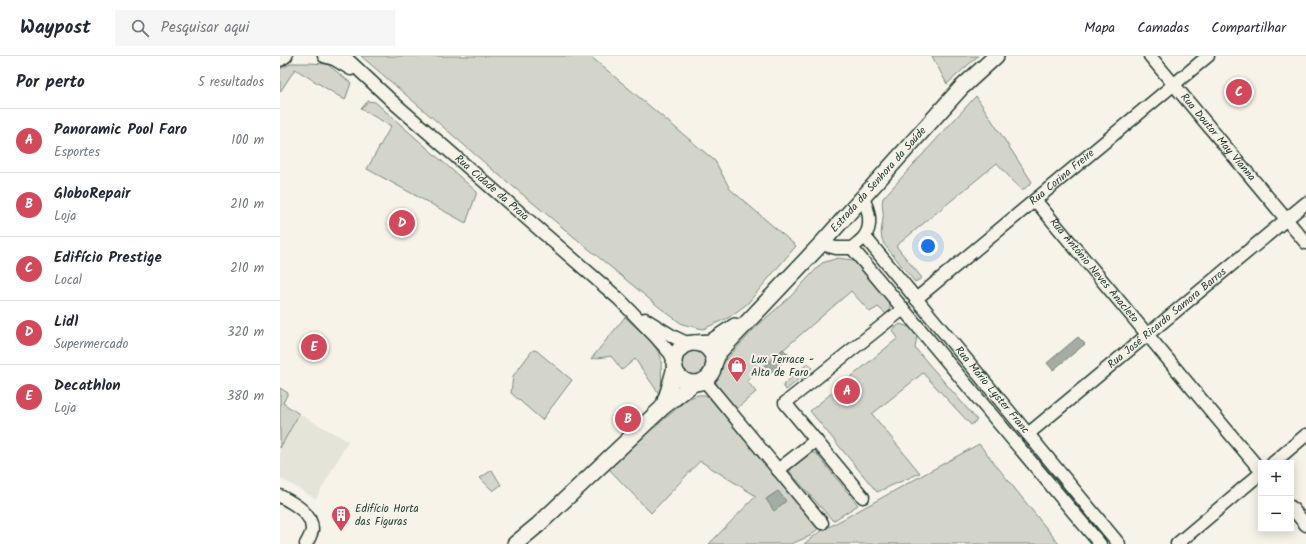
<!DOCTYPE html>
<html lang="pt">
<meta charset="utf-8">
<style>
body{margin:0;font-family:Kalam,sans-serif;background:#f6f6f7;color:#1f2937}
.controls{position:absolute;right:12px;bottom:12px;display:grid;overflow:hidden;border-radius:0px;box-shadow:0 2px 10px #0003}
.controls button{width:36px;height:36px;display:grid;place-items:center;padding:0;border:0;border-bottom:1px solid #e0e1e3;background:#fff;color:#1f2937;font:20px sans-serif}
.you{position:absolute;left:648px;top:190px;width:14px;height:14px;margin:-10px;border:3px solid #fff;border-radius:50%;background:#1a73e8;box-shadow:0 0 0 6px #1a73e833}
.badge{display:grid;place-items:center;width:26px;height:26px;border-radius:50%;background:#d1495b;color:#fff;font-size:13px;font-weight:700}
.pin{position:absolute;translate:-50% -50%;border:2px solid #fff;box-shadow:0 1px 4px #0006}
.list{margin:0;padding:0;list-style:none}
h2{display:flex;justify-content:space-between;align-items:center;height:52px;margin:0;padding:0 16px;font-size:17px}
h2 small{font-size:13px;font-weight:400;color:#747a83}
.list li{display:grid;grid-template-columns:26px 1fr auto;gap:12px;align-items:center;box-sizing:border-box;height:64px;padding:0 16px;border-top:1px solid #e0e1e3}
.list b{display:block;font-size:15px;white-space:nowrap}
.list p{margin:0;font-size:13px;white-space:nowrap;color:#747a83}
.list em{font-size:13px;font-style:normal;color:#747a83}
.icon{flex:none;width:22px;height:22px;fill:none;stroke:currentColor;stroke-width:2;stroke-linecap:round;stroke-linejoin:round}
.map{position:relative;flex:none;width:1026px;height:488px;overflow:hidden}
header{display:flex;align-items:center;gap:24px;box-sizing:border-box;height:56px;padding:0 20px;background:#fff;border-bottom:1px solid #e0e1e3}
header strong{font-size:19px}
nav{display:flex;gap:22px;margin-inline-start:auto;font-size:14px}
.search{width:280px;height:36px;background:#f6f6f7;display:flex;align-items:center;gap:10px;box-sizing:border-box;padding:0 14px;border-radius:0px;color:#747a83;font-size:15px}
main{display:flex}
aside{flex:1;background:#fff}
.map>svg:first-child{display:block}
.built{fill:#e5e4d9}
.green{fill:#d3d5ca;stroke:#79897f}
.water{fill:#a4ada3;stroke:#6f8077}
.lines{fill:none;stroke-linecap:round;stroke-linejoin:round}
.minor-casing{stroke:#1f3d34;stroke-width:15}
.tertiary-casing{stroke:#1f3d34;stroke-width:18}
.minor{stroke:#f7f3e8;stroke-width:12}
.tertiary{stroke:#f7f3e8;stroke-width:15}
.labels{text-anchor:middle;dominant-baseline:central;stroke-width:4;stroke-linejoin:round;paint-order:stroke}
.street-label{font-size:11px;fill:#1f3d34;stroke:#f7f3e8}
.poi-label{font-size:11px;fill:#1f3d34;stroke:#f7f3e8;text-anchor:start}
</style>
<header>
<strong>Waypost</strong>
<div class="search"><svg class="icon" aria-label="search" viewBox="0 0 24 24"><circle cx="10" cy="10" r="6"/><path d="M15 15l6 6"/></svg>Pesquisar aqui</div>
<nav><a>Mapa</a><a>Camadas</a><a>Compartilhar</a></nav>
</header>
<main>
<aside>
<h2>Por perto<small>5 resultados</small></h2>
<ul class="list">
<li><span class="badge">A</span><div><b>Panoramic Pool Faro</b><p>Esportes</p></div><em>100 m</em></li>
<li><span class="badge">B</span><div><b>GloboRepair</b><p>Loja</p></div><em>210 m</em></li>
<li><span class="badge">C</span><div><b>Edifício Prestige</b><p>Local</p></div><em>210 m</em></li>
<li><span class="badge">D</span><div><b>Lidl</b><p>Supermercado</p></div><em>320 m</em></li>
<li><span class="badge">E</span><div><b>Decathlon</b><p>Loja</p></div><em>380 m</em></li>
</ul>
</aside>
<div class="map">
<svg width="1026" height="488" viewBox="0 0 1026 488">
<rect width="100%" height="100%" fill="#f7f3e8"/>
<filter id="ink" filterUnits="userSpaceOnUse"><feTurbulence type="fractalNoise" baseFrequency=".025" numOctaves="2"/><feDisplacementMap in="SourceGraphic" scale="8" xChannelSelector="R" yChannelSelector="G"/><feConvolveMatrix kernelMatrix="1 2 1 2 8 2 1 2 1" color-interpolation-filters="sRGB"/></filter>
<g filter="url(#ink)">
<path class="built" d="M19,358l49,27 -32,58 -36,-21v-30z"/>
<g class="green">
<path d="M81,0h229l125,105 15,28 66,57 -49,58 -19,14 -25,11 -21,-5 -23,-17 -166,-137z"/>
<path d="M652,0h46l-31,28z"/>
<path d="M12,7h17l18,1 24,19 -6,17 -50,-31 -15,23v-23z"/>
<path d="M696,40l56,86 -10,9 -25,-28 -101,83 26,32 -7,4 -31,-38c-5,-11 -2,-15 -1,-26 1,-7 -2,-12 0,-20z"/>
<path d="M88,45l7,1 102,90 -11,31 -99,-54 24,-43 -30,-17z"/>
<path d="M558,202l14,2 7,4 29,35c3,7 3,10 -2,15l-8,-7 -8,5 -19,-21 -104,90 9,11 -20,17 -18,-22 -3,-7 6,-15 37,-40 32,-28 32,-34z"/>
<path d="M345,261l28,26 8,14 1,41 -27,-39 -13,11 -11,-14 -20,3z"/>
<path d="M620,268l12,4 5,7 -2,13 62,72 -6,5 -48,-52 -51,41 48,59 -43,19 -67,-81 88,-73 -6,-8z"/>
<path d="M254,294l3,1 35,29 -30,40 -31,-27 2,-17 19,-25z"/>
<circle cx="415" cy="308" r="13"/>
<path d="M528,307l4,5 -26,22 -3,-5z"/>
<path d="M0,332l8,5 -5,10 16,11 -19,34z"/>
<path d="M418,339h7l6,3 109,129 -10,9 -19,8h-82l47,-48 -56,-35 -49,52 -43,-45 38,-40 9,-1 34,-29z"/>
<path d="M699,388l80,100h-255l14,-11z"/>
<path d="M530,397h6l42,52 -25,16 -43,-49 1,-5z"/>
<path d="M212,414l9,15 -8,6 -13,-13z"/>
</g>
<g class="water">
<path d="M798,281l7,7 -32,26 -6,-7z"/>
<path d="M503,293l7,7 -22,19 -6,-7z"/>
<path d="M498,435l8,10 -12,10 -8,-12z"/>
</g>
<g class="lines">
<defs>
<g id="minor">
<path d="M44,0l10,3 17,10"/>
<path id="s1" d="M64,0l49,46 226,197 36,37 15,17 5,10"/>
<path id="s2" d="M870,0l156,187"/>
<path d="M0,4l6,-4"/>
<path id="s3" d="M755,144l226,271"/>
<path id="s4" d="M585,181l254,307"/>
<path d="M541,188l15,4h16c4,-4 9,-7 12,-11 9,-11 5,-28 -2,-40"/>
<path d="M572,192l248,296"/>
<path id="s5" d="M636,243l292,-243"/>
<path d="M365,263l29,18 15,7"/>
<path d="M424,324l118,143"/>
<path id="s6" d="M748,378l278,-231"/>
<path d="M993,407l33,-28"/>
<path d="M498,414l38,-30"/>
<path d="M0,440c13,7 32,17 32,33 0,5 -4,11 -6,15"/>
<path d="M583,441l-78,-94 118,-94"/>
<path d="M1011,451l15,18"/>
<path d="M897,488l84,-71"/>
</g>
<g id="tertiary">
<path d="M415,287l16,-1 24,-16"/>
<circle cx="414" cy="307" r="20"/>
<path id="s7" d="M433,311l6,-15 19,-20 83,-88 140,-156 35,-32"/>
<path d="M383,351l6,-18 6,-22"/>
<path d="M235,488l23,-19 125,-118 31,-24"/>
</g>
</defs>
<use href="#minor" class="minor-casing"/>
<use href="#tertiary" class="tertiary-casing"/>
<use href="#minor" class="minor"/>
<use href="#tertiary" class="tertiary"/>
</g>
</g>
<defs>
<symbol id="shop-pin" viewBox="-11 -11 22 30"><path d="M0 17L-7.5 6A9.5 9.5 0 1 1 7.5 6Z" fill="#d1495b" stroke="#f7f3e8"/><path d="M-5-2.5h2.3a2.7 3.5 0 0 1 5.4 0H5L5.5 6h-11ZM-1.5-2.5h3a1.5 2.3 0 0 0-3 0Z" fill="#fff"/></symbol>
<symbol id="building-pin" viewBox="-11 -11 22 30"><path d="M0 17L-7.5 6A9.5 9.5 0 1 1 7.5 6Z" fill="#d1495b" stroke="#f7f3e8"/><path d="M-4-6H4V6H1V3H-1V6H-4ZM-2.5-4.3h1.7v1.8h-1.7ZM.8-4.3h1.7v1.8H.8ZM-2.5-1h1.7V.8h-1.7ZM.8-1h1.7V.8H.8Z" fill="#fff"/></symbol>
</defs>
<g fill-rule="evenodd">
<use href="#shop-pin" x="446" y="299" width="22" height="30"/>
<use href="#building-pin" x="50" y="448" width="22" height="30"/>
</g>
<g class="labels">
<g class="street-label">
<text stroke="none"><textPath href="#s2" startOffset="106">Rua Doutor May Vianna</textPath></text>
<text stroke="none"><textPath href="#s5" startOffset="190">Rua Corina Freire</textPath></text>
<text stroke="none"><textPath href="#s7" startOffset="251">Estrada da Senhora da Saúde</textPath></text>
<text stroke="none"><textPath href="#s1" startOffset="198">Rua Cidade da Praia</textPath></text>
<text stroke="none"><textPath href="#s3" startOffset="92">Rua António Neves Anacleto</textPath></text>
<text stroke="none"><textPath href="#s6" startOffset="181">Rua José Ricardo Samora Barros</textPath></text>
<text stroke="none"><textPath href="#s4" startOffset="199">Rua Mário Lyster Franc</textPath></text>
</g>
<g class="poi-label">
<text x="471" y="304">Lux Terrace -<tspan x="471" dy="13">Alta de Faro</tspan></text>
<text x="75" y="453">Edifício Horta<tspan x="75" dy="13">das Figuras</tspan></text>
</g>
</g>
</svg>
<div class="controls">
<button>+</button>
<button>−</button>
</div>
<div class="you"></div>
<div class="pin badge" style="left:567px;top:335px">A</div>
<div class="pin badge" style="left:348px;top:363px">B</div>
<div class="pin badge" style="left:959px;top:36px">C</div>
<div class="pin badge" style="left:122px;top:167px">D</div>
<div class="pin badge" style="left:34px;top:291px">E</div>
</div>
</main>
